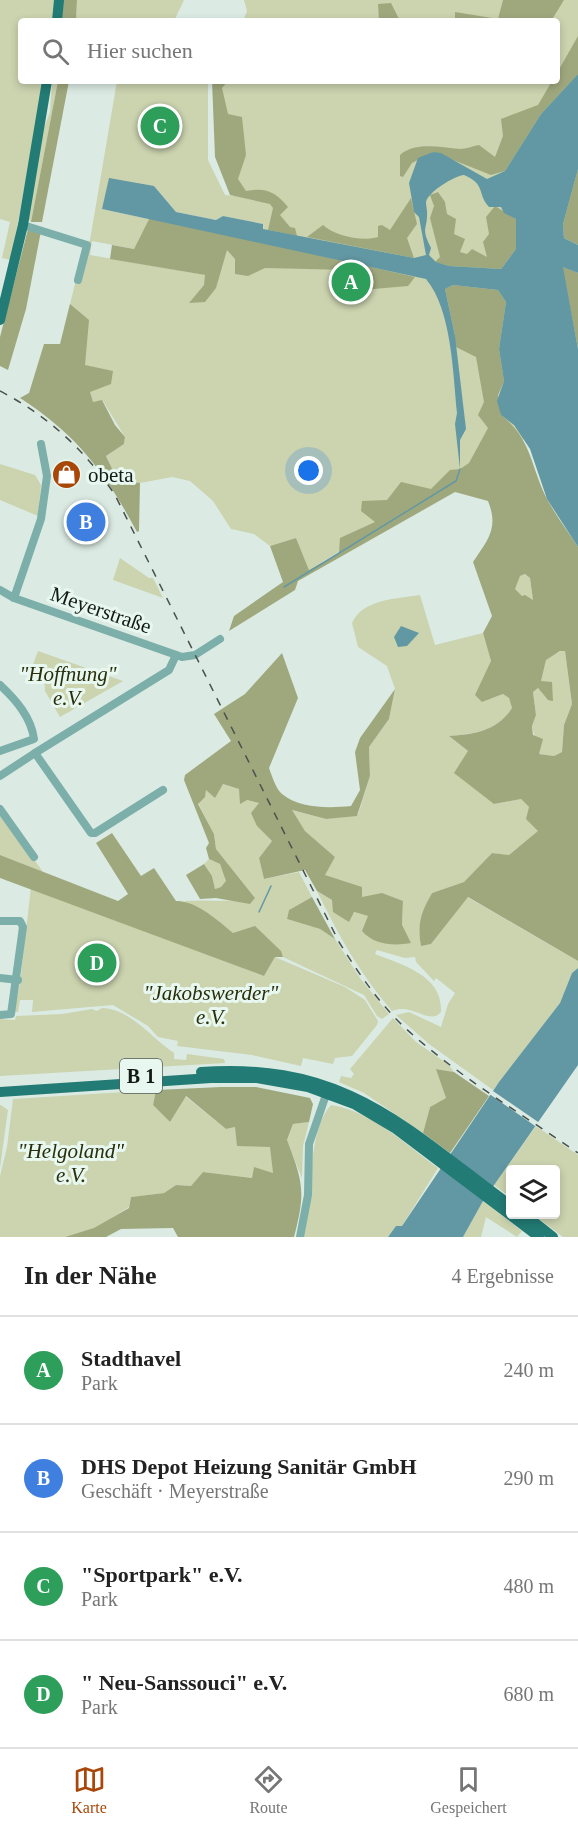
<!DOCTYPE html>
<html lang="de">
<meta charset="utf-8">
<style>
body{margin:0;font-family:"Times New Roman",serif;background:#f2f2f2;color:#222}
.controls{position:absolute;right:18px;bottom:18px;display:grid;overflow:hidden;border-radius:6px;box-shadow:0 3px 9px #0003}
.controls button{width:54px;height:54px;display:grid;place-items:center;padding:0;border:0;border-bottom:2px solid #e0e0e0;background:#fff;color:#222;font:30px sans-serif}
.you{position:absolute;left:309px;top:471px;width:21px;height:21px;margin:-15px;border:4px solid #fff;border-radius:50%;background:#1a73e8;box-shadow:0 0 0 9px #1a73e833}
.badge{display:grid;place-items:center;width:39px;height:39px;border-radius:50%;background:#a94709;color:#fff;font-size:20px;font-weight:700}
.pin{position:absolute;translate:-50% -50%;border:3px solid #fff;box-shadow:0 2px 6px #0006}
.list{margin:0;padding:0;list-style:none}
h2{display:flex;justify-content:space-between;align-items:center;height:78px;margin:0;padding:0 24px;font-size:26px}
h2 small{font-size:20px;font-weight:400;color:#767676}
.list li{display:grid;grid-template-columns:39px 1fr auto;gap:18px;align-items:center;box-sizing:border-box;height:108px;padding:0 24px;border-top:2px solid #e0e0e0}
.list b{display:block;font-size:22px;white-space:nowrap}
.list p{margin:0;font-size:20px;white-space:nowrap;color:#767676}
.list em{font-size:20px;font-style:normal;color:#767676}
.icon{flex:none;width:33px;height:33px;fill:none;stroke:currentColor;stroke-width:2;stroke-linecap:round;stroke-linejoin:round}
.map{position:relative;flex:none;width:578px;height:1237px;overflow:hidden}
.search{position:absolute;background:#fff;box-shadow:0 3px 9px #0003;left:18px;right:18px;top:18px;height:66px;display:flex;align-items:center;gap:15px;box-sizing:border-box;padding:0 21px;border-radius:6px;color:#767676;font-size:22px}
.sheet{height:510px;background:#fff}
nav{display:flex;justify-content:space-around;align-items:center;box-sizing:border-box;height:84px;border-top:2px solid #e0e0e0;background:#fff;font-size:16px;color:#767676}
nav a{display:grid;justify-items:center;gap:3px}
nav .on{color:#a94709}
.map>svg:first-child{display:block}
.green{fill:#cbd3af;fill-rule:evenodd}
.forest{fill:#9fa87d;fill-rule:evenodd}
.water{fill:#6298a3;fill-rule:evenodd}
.pier{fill:#dbebe3}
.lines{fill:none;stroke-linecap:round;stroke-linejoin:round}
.stream{stroke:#6298a3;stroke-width:1.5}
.minor{stroke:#7cafa9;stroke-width:8}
.major{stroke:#227b74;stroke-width:10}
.rail{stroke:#49514d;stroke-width:1.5;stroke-dasharray:8 8;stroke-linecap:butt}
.labels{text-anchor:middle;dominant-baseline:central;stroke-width:6;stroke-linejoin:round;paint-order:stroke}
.shield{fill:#e8f8f0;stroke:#535c57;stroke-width:1.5}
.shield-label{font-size:20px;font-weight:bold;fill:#131916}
.poi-label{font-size:21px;fill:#131916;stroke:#e8f8f0;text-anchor:start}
.street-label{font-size:21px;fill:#131916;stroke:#e8f8f0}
.park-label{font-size:21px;font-style:italic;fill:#292e0b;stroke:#e8f8f0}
</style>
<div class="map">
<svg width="578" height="1237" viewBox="0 0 578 1237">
<rect width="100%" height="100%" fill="#dbebe3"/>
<g class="green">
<path d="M0,0h56l-3,21h-32v60h23l-33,179 -9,-2 8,-36 -10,-3z"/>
<path d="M77,0h107l-10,21h-98z"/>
<path d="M244,0h334v228c-32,11 -102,25 -72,74l18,137 -215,131 -13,-32 -26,8 -16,-12 -23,-5 -18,-28 -23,-20 -18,-4 -32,6 -23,-4 -11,-23 18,-12 1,-7 -22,-36 -10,1 -29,-74 20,-80 6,-8 27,-159h91v79l17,35 10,1 -22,-115h344v-60h-314l4,-10zM154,186l22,26 40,8 7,-4 40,8 1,19 -49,-11 -10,46v-3l-115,-20 2,-14 42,8 15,-30 -47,-10z"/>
<path d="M52,81h6l-27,141 -4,-4 15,-85 8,-21z"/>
<path d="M0,464l35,11 6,10 -3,31 -38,-16z"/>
<path d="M120,558l29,20h4l10,20 -50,-18z"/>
<path d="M525,574l5,4 3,22 -11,-4 -8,-7 6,-13z"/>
<path d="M420,595l15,50 48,-12 8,28 -9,41 21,-8 6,4 3,10c-19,28 -36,23 -62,29l18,14 26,53 27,-5 8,8 10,24 -30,24 -17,-2 -28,29 -32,11c-10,18 -15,31 -11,52l10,-1 36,-47 111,64v7l-6,5 -12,30 -67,87 -64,-46 -33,-29 13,-3 32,15 7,-23 7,-11 -19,-15 -2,3 -18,-19 -1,-5 -10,1 -28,-8 -2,4c27,11 68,21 66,58 -11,14 -29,-10 -49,-1 -32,-37 -54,-76 -75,-120l15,9 17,21 4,-9 49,13 1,-24 -41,-3 -1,-11 -37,-12 11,-18 -30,-26 -14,-21 35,9 32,-4 12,-39 -1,-29 20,-28 6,-30 -8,-23 -29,-19 -6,-24c11,-24 43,-24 68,-28z"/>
<path d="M38,651l85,30 -63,36 -15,-26 -1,-17 -13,-4z"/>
<path d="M561,651h4l7,53 -8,21 -2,27 -8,4 -15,-2 -7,-28 4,-11 -3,-23 5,-4 10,12 -7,-19 5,-22z"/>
<path d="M223,784l16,5 8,11 12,3 -2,23 15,15 -13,17 5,21 35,-7 13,25 -23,13 -2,9 33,10 15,10 25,39 29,36 -7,5 -5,-3 -13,-21 -81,-38 -3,-6 -47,-18 -15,-12 -34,-20c25,-2 47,2 71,-3l-39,-49 -2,-15 -16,-31 8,-14z"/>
<path d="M0,811l43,61 -43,-17z"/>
<path d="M209,859l11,5 7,17 -6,6 -6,2 -3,-13 -8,-12z"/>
<path d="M31,887l233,89 11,-19 70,30 20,13 13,21 -1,4 -25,31 -17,2 -2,6 -30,-6 -2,8 -49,-11 -75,-9 1,-5 -20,-4 -10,-11 -35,-21 -81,7 1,-12h-13l-2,12h-4l6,-29z"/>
<path d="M102,1008c29,1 49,30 72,45v6l12,1 1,-6 37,5 1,4 -225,13v-57l15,1 1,-4 46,-2 30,-5 5,2z"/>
<path d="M393,1018l23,24 33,23 5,7 -17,-3 9,29 -16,9 -7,26 -59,-40 -25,-11 2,-6 10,2 3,-4 -4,-5z"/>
<path d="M156,1090l-3,15 17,17 15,-26 41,33 9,-2 36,20 2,26 -19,-5 -2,10 -49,-6 -12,14 -15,-1 -12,8 -33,4 -2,10 -35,22 -29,8h-65v-61l7,-29 6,-48z"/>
<path d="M1,1105l7,5 -8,58v-63z"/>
<path d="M331,1105c41,6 75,40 107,63l-36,58h-6l-8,11h-85c12,-39 2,-103 28,-132z"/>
<path d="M309,1122l-6,24 -1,32 -15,-37 6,-17z"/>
<path d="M536,1126l42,29v82h-15l-29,-22 22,-1v-44h-46v27l-16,-12z"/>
<path d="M483,1201l39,30 -5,6 -31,-20 -5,20h-18z"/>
</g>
<g class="forest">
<path d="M63,0h14l-1,21h-16z"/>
<path d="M503,0h61l-13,21h-96v-9l43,7z"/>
<path d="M391,3l9,18h-21l-1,-17z"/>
<path d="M578,36v38l-37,40 -36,57 -14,4 -58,-23 -21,11 -9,14 -3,-1v-21c16,-14 41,-7 60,-6 6,0 13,-3 19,-4l16,12 8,-21 -2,-17 37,-14 14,-24h5v-8z"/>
<path d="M58,81h11l-27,141h-11z"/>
<path d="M212,81h16l-6,7 6,26 14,3 4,38 -8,24 8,12c20,-4 30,1 42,16l-8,8 10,12 5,1 2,8 -29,-6 5,-22 -3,-4 -40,-9 -15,-38z"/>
<path d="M578,169v76l-14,-7 -1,-14z"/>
<path d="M438,192l7,10 2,12 9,5 -2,15 11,5 -5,13 7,2 5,-5 15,8 -4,-15 6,-8 -3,-17 9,-11 21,13v30l-15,20 -52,-3 -14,-4 5,-5 -10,-39 4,-12 -4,-11z"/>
<path d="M411,198l6,26 -10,14 7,20 -107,-21 16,-12c12,11 39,17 55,12v-11l4,-1 8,5z"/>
<path d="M150,217l265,60 -7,9 -46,4 -13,-20 -84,-2 -17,8 -13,-2v-15l-8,-9 -11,38 -11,14 -16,1 15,-18 1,-10 -95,-16 2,-14 22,4z"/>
<path d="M28,229l13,2 -15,78 -18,61 -8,-4v-29z"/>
<path d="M562,266l16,7v76z"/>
<path d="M453,285l45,5 8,12 -7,47 5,32 -6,14 3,20c30,24 29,48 44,80 9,18 22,35 33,52v414l-110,-64 -37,47 -10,2c-4,-22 0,-34 11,-53l32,-11 28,-29 17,2 29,-24 -12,-12 3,-12 -8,-8 -27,5 -40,-31 14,-22 -19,-15c26,-2 48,-5 63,-28l-3,-10 -6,-4 -21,8 -7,-7 16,-34 -8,-28 9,-17 -19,-54c15,-22 26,-34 15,-61l-33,-9 -157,89 -3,9 -66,41 5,-15 49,-34 -13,-36 26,-8 13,32 30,-17 1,-15 35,-16 -14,-11 1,-10 25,-1 14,-18 30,7 19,-19 10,-1 9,-6 19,-35 -10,-13 6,-13 -8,-45 -22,-11 1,-10 -10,-47zM525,574l5,4 3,22 -8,-5 -3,1 -7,-7 5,-13zM560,651h5l7,53 -8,21 -2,27 -8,4 -15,-2 4,-15 -10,-4 -1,-9 4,-11 -3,-23 5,-4 10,12 5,1 -1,-19 -11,-1 5,-21z"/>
<path d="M70,304l19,16 -4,45 28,6 -2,13 -21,8 3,10 9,-2 13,25 10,12 -1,7 -18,12 11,23 23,4 -1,48 -2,1c-32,-60 -60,-97 -117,-134l9,-5 15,-49h16z"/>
<path d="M282,653l16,45 -29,70c3,8 7,21 13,26 18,15 48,14 69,12l9,-16 -5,-38 5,-14 35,-49 -6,30 -20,28 1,29 -13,40 -31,3 -34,-9 13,21 30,26 -10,18 37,12v10l20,-4 21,8 -1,24 9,18c-17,3 -37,2 -49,-12l6,-15 -14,-4 -5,10 -16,-10 -1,-12 -15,-9 -12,-21 -41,9 -5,-21 13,-17 -15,-15 -6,-13 8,-10 -12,-3 -7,4 -1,-15 -16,-5 -8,14 -9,-8 -1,7 -7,7 16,30 2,15 39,49 -5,6 -34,-6 -16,1 -14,-24 18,-11 8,12 3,13 6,-2 5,-6 -6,-17 -11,-5 -3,-11 3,-5 -25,-63 1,-5 46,-34 -17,-27 31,-20z"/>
<path d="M112,833l29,43 13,-8 22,33c19,-1 43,20 57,32l22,-7 26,25 2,6h-8l-11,19 -264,-98v-23l118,46 10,-7 -32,-51z"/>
<path d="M312,897l23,42 -15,-10 -33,-10 2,-9z"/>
<path d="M436,1069l18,3 35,24 -39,57 -27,-20 7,-26 16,-9z"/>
<path d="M221,1087h35l54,11 3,6 -4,18 -16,2 -6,16c16,42 19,52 7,97h-116l-5,-9 -52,1 -15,8h-41l29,-9 35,-20 2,-11 33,-4 12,-8 15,1 12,-14 49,6 2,-11 19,6 -3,-26 -33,-1 -2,-19 -9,2 -40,-33 -16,26 -17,-17 3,-15z"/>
</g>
<g class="water">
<path d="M578,74v95l-15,55 1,14 14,7v28l-15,-6 15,82v198l-31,-48 -17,-50 -16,-24 -13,-10 -4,-14 7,-20 -5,-32 7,-47 -8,-12 -45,-5 -8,4 10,47 11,93 -6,11v29l-5,-45 2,-11c-4,-39 -5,-103 -31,-134l-324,-70 7,-31 45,8 22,26 40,8 7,-4 40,8v5l151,29 12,-3 -7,-38 -5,-5 -5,-29 9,-25 15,-6 8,1 46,26 18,-8 36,-57zM464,175c22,9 13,19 25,32h12l3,6 12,6v30l-15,20 -52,-3 -13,-4 -7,-7 2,-7c-11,-21 -3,-18 -4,-37 0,-1 -1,-7 -1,-9 2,-10 28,-26 38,-27z"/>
<path d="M401,626l18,7 -12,13 -9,1 -4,-10z"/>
<path d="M578,968v97l-95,136 -20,36h-75l8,-11h6l97,-144 61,-79 12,-30z"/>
</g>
<path class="pier" d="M490,1089l51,35 -3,4 -50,-35z"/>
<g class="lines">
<g class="stream">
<path d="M284,587l172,-106 4,-12"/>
<path d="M259,912l12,-26"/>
</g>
<g class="minor">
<path d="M23,225l64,20 -9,35"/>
<path d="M0,590l14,8 168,59 13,-2 25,-16"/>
<path d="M14,598l27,-79 6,-43 -6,-32"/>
<path d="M0,685c16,15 31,32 34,54l-34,12"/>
<path d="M35,753l134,-83 7,-15"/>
<path d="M0,776l35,-23 56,80h4l68,-43"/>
<path d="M0,809l34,48"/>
<path d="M0,921h20l3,6 -12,87 -11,1"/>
<path d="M0,978l18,2"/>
<path d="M300,1237l8,-42 1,-51 19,-55"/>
</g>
<g class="major">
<path d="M57,21l2,-21"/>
<path d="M0,320l23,-95 24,-144"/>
<path d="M201,1072c144,-10 202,54 309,133"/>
<path d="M0,1092l211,-14h46l51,9 46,17 42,25 143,108"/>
<path d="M524,1214l29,23"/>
</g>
<path class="rail" d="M0,391c48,25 85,59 115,104l224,447c21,34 44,67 74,93 50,44 110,80 165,118"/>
</g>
<defs>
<symbol id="shop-disc" viewBox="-11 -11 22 22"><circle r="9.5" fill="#a94709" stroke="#e8f8f0"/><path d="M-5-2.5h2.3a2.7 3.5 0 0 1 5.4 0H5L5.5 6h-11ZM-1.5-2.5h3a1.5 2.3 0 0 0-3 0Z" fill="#fff"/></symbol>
</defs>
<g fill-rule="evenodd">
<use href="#shop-disc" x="50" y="458" width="33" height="33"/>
</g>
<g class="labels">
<rect class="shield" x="120" y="1059" width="42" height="34" rx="4.5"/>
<g class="shield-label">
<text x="141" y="1076">B 1</text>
</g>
<g class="poi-label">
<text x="88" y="475">obeta</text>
</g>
<g class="street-label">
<text transform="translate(101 610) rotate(19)">Meyerstraße</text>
</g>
<g class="park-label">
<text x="68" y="674">"Hoffnung"<tspan x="68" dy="24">e.V.</tspan></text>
<text x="211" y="993">"Jakobswerder"<tspan x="211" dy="24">e.V.</tspan></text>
<text x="71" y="1151">"Helgoland"<tspan x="71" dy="24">e.V.</tspan></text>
</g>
</g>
</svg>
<div class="controls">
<button><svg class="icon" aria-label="layers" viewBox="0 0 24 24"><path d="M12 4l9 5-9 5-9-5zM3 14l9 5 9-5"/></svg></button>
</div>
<div class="you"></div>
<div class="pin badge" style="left:351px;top:282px;background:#2e9e5b">A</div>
<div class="pin badge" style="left:86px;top:522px;background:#3f7fe0">B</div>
<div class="pin badge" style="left:160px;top:126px;background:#2e9e5b">C</div>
<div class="pin badge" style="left:97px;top:963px;background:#2e9e5b">D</div>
<div class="search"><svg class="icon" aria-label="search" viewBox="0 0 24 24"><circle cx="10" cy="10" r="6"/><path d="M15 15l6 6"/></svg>Hier suchen</div>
</div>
<section class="sheet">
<h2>In der Nähe<small>4 Ergebnisse</small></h2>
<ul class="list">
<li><span class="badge" style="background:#2e9e5b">A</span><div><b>Stadthavel</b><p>Park</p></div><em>240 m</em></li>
<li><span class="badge" style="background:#3f7fe0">B</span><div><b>DHS Depot Heizung Sanitär GmbH</b><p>Geschäft · Meyerstraße</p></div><em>290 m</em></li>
<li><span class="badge" style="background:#2e9e5b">C</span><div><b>&quot;Sportpark&quot; e.V.</b><p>Park</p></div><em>480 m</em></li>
<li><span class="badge" style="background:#2e9e5b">D</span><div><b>&quot; Neu-Sanssouci&quot; e.V.</b><p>Park</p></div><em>680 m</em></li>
</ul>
</section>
<nav>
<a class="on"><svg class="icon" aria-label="map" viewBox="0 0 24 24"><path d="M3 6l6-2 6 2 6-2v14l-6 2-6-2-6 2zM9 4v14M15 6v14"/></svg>Karte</a>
<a><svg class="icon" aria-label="directions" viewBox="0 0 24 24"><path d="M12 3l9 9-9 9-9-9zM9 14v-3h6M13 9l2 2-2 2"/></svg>Route</a>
<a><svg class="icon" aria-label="saved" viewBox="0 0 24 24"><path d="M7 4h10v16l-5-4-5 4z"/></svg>Gespeichert</a>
</nav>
